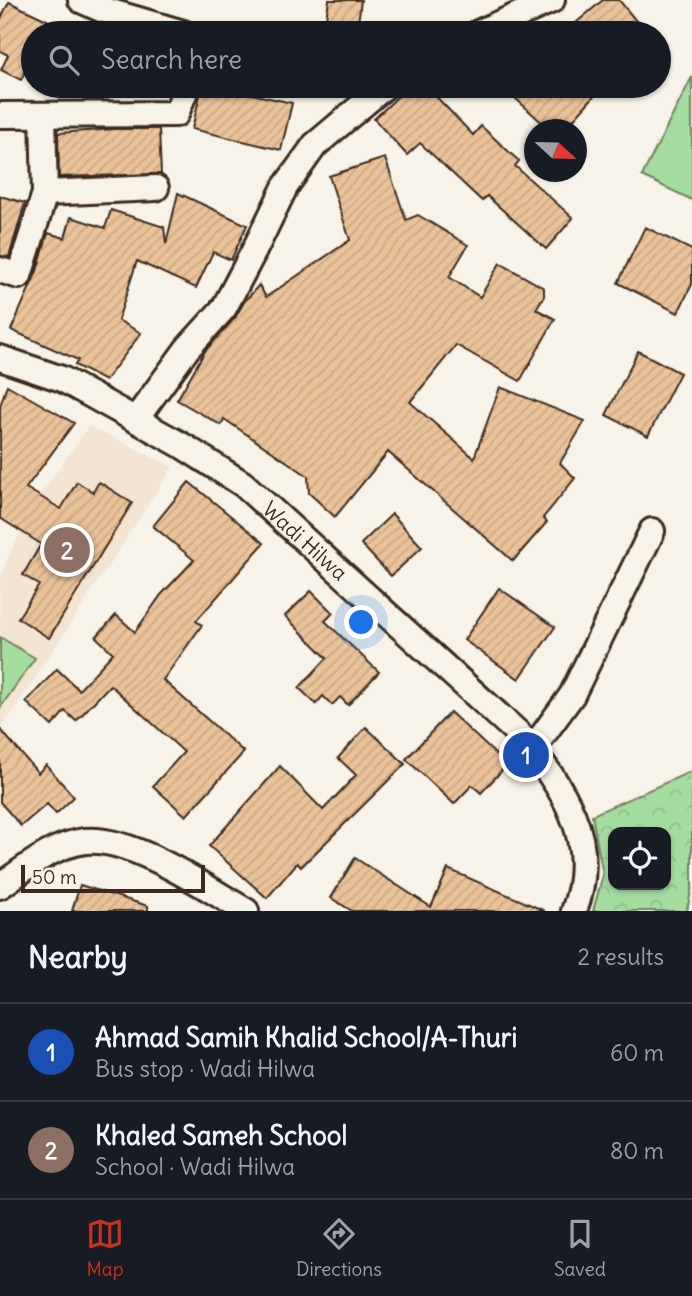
<!DOCTYPE html>
<meta charset="utf-8">
<style>
body{margin:0;font-family:Delius,sans-serif;background:#20242c;color:#f1f3f6}
.controls{position:absolute;right:21px;bottom:21px;display:grid;overflow:hidden;border-radius:14px;box-shadow:0 2px 5px #0004}
.controls button{width:63px;height:63px;display:grid;place-items:center;padding:0;border:0;border-bottom:2px solid #363941;background:#171b24;color:#f1f3f6;font:35px sans-serif}
.compass{position:absolute;left:524px;top:119px;width:63px;height:63px;border-radius:50%;background:#171b24;box-shadow:0 2px 5px #0004;rotate:112deg}
.scale{position:absolute;left:21px;bottom:18px;width:184px;box-sizing:border-box;padding-left:7px;border:4px solid #3b2a1e;border-top:0;font-size:19px;line-height:24px;white-space:nowrap;color:#3b2a1e;-webkit-text-stroke:5px #f7f3e8;paint-order:stroke}
.you{position:absolute;left:362px;top:623px;width:24px;height:24px;margin:-18px;border:5px solid #fff;border-radius:50%;background:#1a73e8;box-shadow:0 0 0 10px #1a73e833}
.badge{display:grid;place-items:center;width:46px;height:46px;border-radius:50%;background:#c8321e;color:#fff;font-size:23px;font-weight:700}
.pin{position:absolute;translate:-50% -50%;border:4px solid #fff;box-shadow:0 2px 7px #0006}
.list{margin:0;padding:0;list-style:none}
h2{display:flex;justify-content:space-between;align-items:center;height:91px;margin:0;padding:0 28px;font-size:30px}
h2 small{font-size:23px;font-weight:400;color:#9ea1a6}
.list li{display:grid;grid-template-columns:46px 1fr auto;gap:21px;align-items:center;box-sizing:border-box;height:98px;padding:0 28px;border-top:2px solid #363941}
.list b{display:block;font-size:26px;white-space:nowrap}
.list p{margin:0;font-size:23px;white-space:nowrap;color:#9ea1a6}
.list em{font-size:23px;font-style:normal;color:#9ea1a6}
.icon{flex:none;width:38px;height:38px;fill:none;stroke:currentColor;stroke-width:2;stroke-linecap:round;stroke-linejoin:round}
.map{position:relative;flex:none;width:692px;height:911px;overflow:hidden}
.search{position:absolute;background:#171b24;box-shadow:0 2px 5px #0004;left:21px;right:21px;top:21px;height:77px;display:flex;align-items:center;gap:18px;box-sizing:border-box;padding:0 24px;border-radius:38px;color:#9ea1a6;font-size:26px}
.sheet{height:287px;background:#171b24}
nav{display:flex;justify-content:space-around;align-items:center;box-sizing:border-box;height:98px;border-top:2px solid #363941;background:#171b24;font-size:19px;color:#9ea1a6}
nav a{display:grid;justify-items:center;gap:4px}
nav .on{color:#c8321e}
.map>svg:first-child{display:block}
.built{fill:#f3e5d1}
.park{fill:url(#park-crowns);stroke:#70835f;stroke-width:2;fill-rule:evenodd}
.pitch{fill:#a5dca0;stroke:#70835f;stroke-width:2}
.building{fill:url(#building-hatch);stroke:#3b2a1e;stroke-width:2}
.lines{fill:none;stroke-linecap:round;stroke-linejoin:round}
.minor-casing{stroke:#3b2a1e;stroke-width:30}
.minor{stroke:#f7f3e8;stroke-width:24}
.labels{text-anchor:middle;dominant-baseline:central;stroke-width:5;stroke-linejoin:round;paint-order:stroke}
.street-label{font-size:21px;fill:#3b2a1e;stroke:#f7f3e8}
</style>
<div class="map">
<svg width="692" height="911" viewBox="0 0 692 911">
<defs>
<pattern id="park-crowns" width="20" height="18" patternUnits="userSpaceOnUse" patternTransform="scale(1.75)"><rect width="20" height="18" fill="#a5dca0"/><path d="M2 6a3 3 0 1 1 6 0M12 15a3 3 0 1 1 6 0" fill="none" stroke="#8fbd89"/></pattern>
<pattern id="building-hatch" width="6" height="6" patternUnits="userSpaceOnUse" patternTransform="scale(1.75)"><rect width="6" height="6" fill="#eac39a"/><path d="M-1 1l2-2M0 6l6-6M5 7l2-2" fill="none" stroke="#caa884"/></pattern>
</defs>
<rect width="100%" height="100%" fill="#f7f3e8"/>
<filter id="ink" filterUnits="userSpaceOnUse"><feTurbulence type="fractalNoise" baseFrequency=".0143" numOctaves="2"/><feDisplacementMap in="SourceGraphic" scale="14" xChannelSelector="R" yChannelSelector="G"/><feConvolveMatrix kernelMatrix="1 2 1 2 8 2 1 2 1" color-interpolation-filters="sRGB"/></filter>
<g filter="url(#ink)">
<path class="built" d="M89,426l84,41 -165,252 -8,7v-143l6,-21 28,-59z"/>
<path class="park" d="M692,771v115l-5,25h-94l10,-36 -11,-60zM613,832h53v53h-53z"/>
<g class="pitch">
<path d="M692,77v123l-50,-24z"/>
<path d="M0,637l35,21 -35,50z"/>
</g>
<g class="building">
<path d="M329,0h32l-3,23 -32,-5z"/>
<path d="M603,0h16l27,33h-82z"/>
<path d="M9,2l65,31h-41v21l-12,26 -20,-10 7,-15 -8,-4v-31z"/>
<path d="M202,86h13l77,17 -11,47 -89,-21z"/>
<path d="M409,86h17l47,49 8,-9 38,35 -4,5 58,52 -27,31 -59,-53 -5,5 -62,-58 -13,12 -33,-36z"/>
<path d="M502,86h83l10,9 -31,35h-14z"/>
<path d="M115,129h44l2,45 -102,3 -1,-44z"/>
<path d="M385,158l21,62 12,-5 50,30 -19,32 31,20 20,-34 44,25v8l-8,13 19,10 -35,62 -64,-36 -46,57 64,56 26,-71 85,34 -25,42 15,15 -32,40 4,4 -34,39 -125,-109 -53,65 -26,-24 -1,-17 -84,-57 -3,6 -44,-25 28,-49 30,-33 9,-16 15,-17 7,12 84,-57 -21,-64z"/>
<path d="M178,193l69,32 -16,35 -18,-8 -17,36 -59,-27 -19,59 23,13 -36,48 -30,-16 3,-5 -67,-30 26,-59 11,-38 17,5 6,-21 34,11 6,-18 53,17 2,17z"/>
<path d="M0,196l25,7 -16,54 -9,-1z"/>
<path d="M645,227l47,23v34l-14,29 -60,-30z"/>
<path d="M638,351l42,22 -32,63 -42,-21z"/>
<path d="M7,385l67,38 -48,65 35,21 16,-27 16,10 6,-10 33,21 -83,135 -31,-20 21,-33 -16,-10 18,-31 -41,-26v-112z"/>
<path d="M189,482l75,61 -68,78 6,4 -39,55 81,72 -58,64 -33,-30 31,-34 -74,-67 -34,36 -11,-10 -13,15 -26,-24 31,-33 22,21 34,-37 -17,-16 20,-22 19,17 26,-37 33,-35 -41,-34z"/>
<path d="M392,514l30,33 -31,29 -30,-32z"/>
<path d="M499,588l56,39 -36,52 -55,-39z"/>
<path d="M311,591l22,22 -8,8 54,51 -31,33 -8,-8 -8,8 -9,-9 -7,8 -17,-16 28,-30 -42,-42z"/>
<path d="M450,712l57,53 -26,28 -9,-8 -18,19 -48,-45z"/>
<path d="M366,727l39,37 -104,103 -4,-4 -30,35 -58,-52 71,-80 43,44 33,-35 -18,-17z"/>
<path d="M0,729l38,44 8,-8 28,32 -18,17 -9,-10 -26,22 -21,-24z"/>
<path d="M355,858l76,49 17,-38 97,42h-193l-21,-13z"/>
<path d="M80,885l68,21v5h-76z"/>
</g>
<g class="lines">
<defs>
<g id="minor">
<path d="M81,0l20,9 82,24"/>
<path d="M478,33l74,-33"/>
<path d="M0,115l176,-1 11,-28"/>
<path d="M45,193l111,-5"/>
<path d="M0,270l19,6 26,-83 -2,-78"/>
<path id="s1" d="M0,358l62,21 121,67 60,38 276,250c43,52 82,106 55,177"/>
<path d="M136,419l51,-70 37,-41 29,-55 32,-66 30,-42 70,-59"/>
<path d="M532,750l40,-55 80,-164"/>
<path d="M0,886c26,-18 52,-41 85,-45 47,-5 121,47 161,70"/>
</g>
</defs>
<use href="#minor" class="minor-casing"/>
<use href="#minor" class="minor"/>
</g>
</g>
<g class="labels">
<g class="street-label">
<text stroke="none"><textPath href="#s1" startOffset="359">Wadi Hilwa</textPath></text>
</g>
</g>
</svg>
<div class="controls">
<button><svg class="icon" aria-label="locate" viewBox="0 0 24 24"><circle cx="12" cy="12" r="6"/><path d="M12 2v4M12 18v4M2 12h4M18 12h4"/></svg></button>
</div>
<svg class="compass" viewBox="-18 -18 36 36"><path d="M0-13l5 13h-10z" fill="#e53935"/><path d="M0 13l5-13h-10z" fill="#9ea1a6"/></svg>
<div class="scale">50 m</div>
<div class="you"></div>
<div class="pin badge" style="left:526px;top:755px;background:#1a4fb4">1</div>
<div class="pin badge" style="left:67px;top:550px;background:#8d6e63">2</div>
<div class="search"><svg class="icon" aria-label="search" viewBox="0 0 24 24"><circle cx="10" cy="10" r="6"/><path d="M15 15l6 6"/></svg>Search here</div>
</div>
<section class="sheet">
<h2>Nearby<small>2 results</small></h2>
<ul class="list">
<li><span class="badge" style="background:#1a4fb4">1</span><div><b>Ahmad Samih Khalid School/A-Thuri</b><p>Bus stop · Wadi Hilwa</p></div><em>60 m</em></li>
<li><span class="badge" style="background:#8d6e63">2</span><div><b>Khaled Sameh School</b><p>School · Wadi Hilwa</p></div><em>80 m</em></li>
</ul>
</section>
<nav>
<a class="on"><svg class="icon" aria-label="map" viewBox="0 0 24 24"><path d="M3 6l6-2 6 2 6-2v14l-6 2-6-2-6 2zM9 4v14M15 6v14"/></svg>Map</a>
<a><svg class="icon" aria-label="directions" viewBox="0 0 24 24"><path d="M12 3l9 9-9 9-9-9zM9 14v-3h6M13 9l2 2-2 2"/></svg>Directions</a>
<a><svg class="icon" aria-label="saved" viewBox="0 0 24 24"><path d="M7 4h10v16l-5-4-5 4z"/></svg>Saved</a>
</nav>
